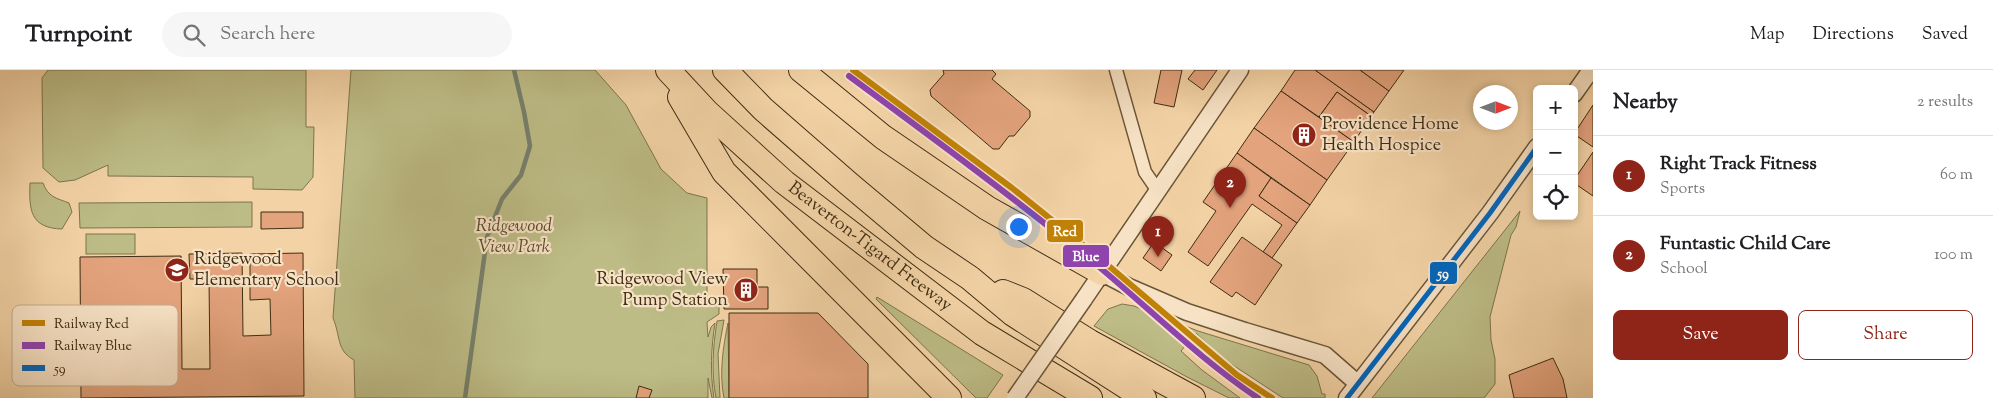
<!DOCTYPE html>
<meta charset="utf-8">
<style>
body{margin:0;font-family:"Sorts Mill Goudy",serif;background:#f6f6f6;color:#202124}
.controls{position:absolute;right:15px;top:15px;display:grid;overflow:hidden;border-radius:8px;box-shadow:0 2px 8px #0003}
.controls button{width:45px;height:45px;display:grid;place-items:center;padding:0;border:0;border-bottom:1px solid #e0e0e0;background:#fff;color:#202124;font:25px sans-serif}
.compass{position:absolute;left:1473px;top:15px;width:45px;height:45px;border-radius:50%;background:#fff;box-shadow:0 2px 8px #0003;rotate:90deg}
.you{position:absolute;left:1018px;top:156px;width:18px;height:18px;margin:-12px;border:4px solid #fff;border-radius:50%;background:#1a73e8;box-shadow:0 0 0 8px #1a73e833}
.badge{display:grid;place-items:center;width:32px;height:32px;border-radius:50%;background:#8f2418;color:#fff;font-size:16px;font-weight:700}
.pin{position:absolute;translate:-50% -41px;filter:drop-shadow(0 1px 2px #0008)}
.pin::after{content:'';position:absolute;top:26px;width:18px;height:15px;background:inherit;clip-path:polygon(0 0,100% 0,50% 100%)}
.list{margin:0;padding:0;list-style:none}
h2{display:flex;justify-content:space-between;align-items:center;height:65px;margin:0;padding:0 20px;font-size:21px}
h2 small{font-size:16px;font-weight:400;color:#757577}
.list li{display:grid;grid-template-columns:32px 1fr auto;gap:15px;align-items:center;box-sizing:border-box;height:80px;padding:0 20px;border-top:1px solid #e0e0e0}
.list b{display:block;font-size:19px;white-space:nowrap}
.list p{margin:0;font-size:16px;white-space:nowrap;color:#757577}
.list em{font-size:16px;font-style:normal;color:#757577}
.actions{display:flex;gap:10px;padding:15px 20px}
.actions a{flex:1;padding:11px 0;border:1px solid #8f2418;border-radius:8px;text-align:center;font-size:18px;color:#8f2418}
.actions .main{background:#8f2418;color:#fff}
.icon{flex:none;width:28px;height:28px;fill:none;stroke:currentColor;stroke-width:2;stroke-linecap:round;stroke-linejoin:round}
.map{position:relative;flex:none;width:1593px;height:328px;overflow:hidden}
header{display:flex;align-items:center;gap:30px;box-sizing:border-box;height:70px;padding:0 25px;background:#fff;border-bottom:1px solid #e0e0e0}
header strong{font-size:24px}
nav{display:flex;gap:28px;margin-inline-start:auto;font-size:18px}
.search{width:350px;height:45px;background:#f6f6f6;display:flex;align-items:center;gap:12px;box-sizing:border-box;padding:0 18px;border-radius:28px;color:#757577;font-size:19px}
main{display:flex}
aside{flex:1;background:#fff}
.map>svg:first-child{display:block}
.green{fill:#bdbc86;stroke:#7e744c}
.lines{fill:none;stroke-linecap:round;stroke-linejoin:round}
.stream{stroke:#76806b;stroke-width:4.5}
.building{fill:#e3a37d;stroke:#3e2d13}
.minor-casing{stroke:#6b5638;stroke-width:15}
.tertiary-casing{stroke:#6b5638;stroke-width:19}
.motorway-casing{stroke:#3e2d13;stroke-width:26}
.minor{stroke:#f7e2c5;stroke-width:12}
.tertiary{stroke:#f7e2c5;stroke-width:16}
.motorway{stroke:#f3d3a6;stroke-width:24}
.tertiary-bridge-casing{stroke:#6b5638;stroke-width:19;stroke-linecap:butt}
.tertiary-bridge{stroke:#f7e2c5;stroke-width:16}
.bus-1-casing{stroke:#f7e2c5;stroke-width:9}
.bus-1{stroke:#0065bd;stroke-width:5}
.rail-1-casing{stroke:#f7e2c5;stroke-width:10}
.rail-2-casing{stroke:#f7e2c5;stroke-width:10}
.rail-1{stroke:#c08206;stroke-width:6}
.rail-2{stroke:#8e44ad;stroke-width:6}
.labels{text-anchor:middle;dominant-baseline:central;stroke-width:4.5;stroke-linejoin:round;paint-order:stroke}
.poi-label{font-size:18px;fill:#3e2d13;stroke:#f7e2c5;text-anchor:start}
.park-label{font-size:18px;font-style:italic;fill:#574a2a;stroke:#f7e2c5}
.street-label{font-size:18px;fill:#3e2d13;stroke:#f7e2c5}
.key{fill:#f7e2c5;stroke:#c0ac90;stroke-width:1}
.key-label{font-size:14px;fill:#3e2d13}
.line-badge{stroke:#f7e2c5;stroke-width:2}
.badge-label{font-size:14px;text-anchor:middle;font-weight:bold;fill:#fff}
</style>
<header>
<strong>Turnpoint</strong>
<div class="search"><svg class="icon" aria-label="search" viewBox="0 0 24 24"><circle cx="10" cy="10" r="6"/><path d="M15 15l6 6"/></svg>Search here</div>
<nav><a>Map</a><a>Directions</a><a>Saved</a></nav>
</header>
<main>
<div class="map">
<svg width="1593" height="328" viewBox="0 0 1593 328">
<rect width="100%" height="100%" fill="#f3d3a6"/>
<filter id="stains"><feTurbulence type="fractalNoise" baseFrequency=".004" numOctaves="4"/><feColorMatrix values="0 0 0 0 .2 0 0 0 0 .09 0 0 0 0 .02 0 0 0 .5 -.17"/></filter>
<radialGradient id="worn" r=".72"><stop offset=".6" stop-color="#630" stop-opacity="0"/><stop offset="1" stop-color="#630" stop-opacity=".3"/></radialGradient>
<g class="green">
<path d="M48,0h258v57h8l-1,50 -11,13 -49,-1v-12l-145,-1v-11l-33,15 -16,2 -16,-14 -1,-90z"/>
<path d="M351,0h244l31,35 35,64 26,24 20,5v107l12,-4v13l-12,8 1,15 3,-10 4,-4c-4,26 -5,49 -1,75h-2l-4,-20v20h-353l-1,-38c-18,-10 -13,-23 -21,-42z"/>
<path d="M30,113h13c5,14 13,15 26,20l3,9 -10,17c-32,-1 -33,-19 -32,-46z"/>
<path d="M252,132v25l-172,1 -1,-25z"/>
<path d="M1520,141l-4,16 -5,8 -21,82 1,23 4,19v25l-11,14h-112z"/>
<rect x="86" y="164" width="49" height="20"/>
<path d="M877,227l126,78 -16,23h-11l-100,-99z"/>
<path d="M1122,234l12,2 64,25 111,34 8,11 5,18h3v4h-42l-61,-40 -26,-25 -15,18 21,19 38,28h-11l-42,-21 -93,-51 14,-17z"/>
<path d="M724,250l-6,34 2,44h-4c-5,-26 -3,-51 1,-77z"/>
<path d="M728,253l1,75h-5c-5,-24 -1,-51 4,-75z"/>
</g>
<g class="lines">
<path class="stream" d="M465,328l22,-161 15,-38 19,-24 9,-29 -6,-34 -10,-42"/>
</g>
<g class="building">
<path d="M943,0h49l4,4 -4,5 38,32v6l-16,19h-5l-10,13h-6l-62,-53 -1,-6 14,-16z"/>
<path d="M1161,0h21l-8,37 -20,-4z"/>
<path d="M1195,0h22l-14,20 -15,-11z"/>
<path d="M1295,0h20l59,42 -3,4 -34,-24 -18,25 -38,-26z"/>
<path d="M1315,0h45l29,21 -15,21z"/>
<path d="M1360,0h44l-15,21z"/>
<path d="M1281,21l73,51 -27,38 -73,-52z"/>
<path d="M1337,22l34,24 -17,26 -35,-25z"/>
<path d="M1593,35v42l-19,-13z"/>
<path d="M1254,58l73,52 -17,25 -73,-52z"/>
<path d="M1593,82v44l-19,-13v-3z"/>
<path d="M1237,83l34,25 -12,18 38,27 -25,35 -9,-6 19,-27 -30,-21 -44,62 -20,-14 28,-41 -13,-9z"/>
<path d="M1271,108l39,27 -13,18 -38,-27z"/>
<path d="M261,142h42v16l-42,1z"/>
<path d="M1242,167l40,28 -27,40 -19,-13 -4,5 -22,-15z"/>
<path d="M1154,172l18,13 -11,16 -18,-13z"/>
<path d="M242,183l1,83 28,-1 -1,-36 -20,1v-46l53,-1 1,143 -223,2 -1,-141 101,-1 1,113h28l-1,-90h-19l-1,-25z"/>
<path d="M723,199h34v18h11v22h-44z"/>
<path d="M729,243h89l50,51v34h-139z"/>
<path d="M1553,288l10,21 4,19h-53l-5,-23z"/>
<path d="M639,316l13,4 -3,8h-13z"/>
</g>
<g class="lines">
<defs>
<path id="minor" d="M1116,0l29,102 13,19"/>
<g id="tertiary">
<path d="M1574,24l17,-24"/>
<path d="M1102,203l27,14 58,25 58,19 80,24 32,28"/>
<path d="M1084,229l156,-229"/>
<path d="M1347,328l143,-185 47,-66"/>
</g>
<g id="motorway">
<path id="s1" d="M668,0l39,42 77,70 198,151 108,65"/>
<path d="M725,0l38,39 86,75 75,63 46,31 43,36 131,84"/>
<path d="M801,0l82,67 104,71 115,65"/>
<path d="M680,27l44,75 225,226"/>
<path d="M1003,222l20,8 67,42 103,56"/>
</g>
</defs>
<use href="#minor" class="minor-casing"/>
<use href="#tertiary" class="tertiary-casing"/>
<use href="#motorway" class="motorway-casing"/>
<use href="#minor" class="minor"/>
<use href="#tertiary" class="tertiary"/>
<use href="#motorway" class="motorway"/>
<defs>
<path id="tertiary-bridge" d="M1015,328l69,-99"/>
</defs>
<use href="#tertiary-bridge" class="tertiary-bridge-casing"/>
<use href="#tertiary-bridge" class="tertiary-bridge"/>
<defs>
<path id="bus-1" d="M1347,328l143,-185 47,-66"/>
</defs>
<use href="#bus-1" class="bus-1-casing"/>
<use href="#bus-1" class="bus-1"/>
<defs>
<path id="rail-1" d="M853,0l159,118 91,73 134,114 35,23"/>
<path id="rail-2" d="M849,6c84,62 168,124 249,190 53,44 103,94 160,132"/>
</defs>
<use href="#rail-1" class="rail-1-casing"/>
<use href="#rail-2" class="rail-2-casing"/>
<use href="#rail-1" class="rail-1"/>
<use href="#rail-2" class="rail-2"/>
</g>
<defs>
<symbol id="building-disc" viewBox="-11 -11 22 22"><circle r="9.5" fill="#8f2418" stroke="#f7e2c5"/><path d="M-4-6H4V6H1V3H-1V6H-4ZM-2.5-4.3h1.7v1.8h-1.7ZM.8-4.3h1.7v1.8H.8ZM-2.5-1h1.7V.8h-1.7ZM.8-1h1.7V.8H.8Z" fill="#fff"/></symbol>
<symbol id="school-disc" viewBox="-11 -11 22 22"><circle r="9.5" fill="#8f2418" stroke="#f7e2c5"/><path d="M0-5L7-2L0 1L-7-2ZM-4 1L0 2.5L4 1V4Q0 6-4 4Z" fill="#fff"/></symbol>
</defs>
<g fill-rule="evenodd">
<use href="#building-disc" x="1290" y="51" width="28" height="28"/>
<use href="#school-disc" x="163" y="186" width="28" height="28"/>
<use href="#building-disc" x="732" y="206" width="28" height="28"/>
</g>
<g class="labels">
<g class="poi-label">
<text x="1322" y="55">Providence Home<tspan x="1322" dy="21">Health Hospice</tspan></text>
<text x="194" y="190">Ridgewood<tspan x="194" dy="21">Elementary School</tspan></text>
<text x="728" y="210" text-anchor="end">Ridgewood View<tspan x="728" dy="21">Pump Station</tspan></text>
</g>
<g class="park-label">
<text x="514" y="157">Ridgewood<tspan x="514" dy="21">View Park</tspan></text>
</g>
<g class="street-label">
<text stroke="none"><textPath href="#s1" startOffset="269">Beaverton-Tigard Freeway</textPath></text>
</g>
</g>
<rect x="12" y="235" width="166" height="81" rx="8" class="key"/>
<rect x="22" y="250" width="23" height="6" fill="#c08206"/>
<rect x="22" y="272" width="23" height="7" fill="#8e44ad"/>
<rect x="22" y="295" width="23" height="6" fill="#0065bd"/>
<g class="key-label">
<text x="54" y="258">Railway Red</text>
<text x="54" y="280">Railway Blue</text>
<text x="54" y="303">59</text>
</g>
<g class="line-badge">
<rect x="1046" y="149" width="38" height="24" rx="5" fill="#c08206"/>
<rect x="1062" y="174" width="48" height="24" rx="5" fill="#8e44ad"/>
<rect x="1429" y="191" width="29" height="24" rx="5" fill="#0065bd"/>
</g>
<g class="badge-label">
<text x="1065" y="166">Red</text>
<text x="1086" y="191">Blue</text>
<text x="1443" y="208">59</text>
</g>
<rect width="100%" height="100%" filter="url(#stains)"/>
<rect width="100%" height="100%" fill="url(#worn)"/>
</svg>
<div class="controls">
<button>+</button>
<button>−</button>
<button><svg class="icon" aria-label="locate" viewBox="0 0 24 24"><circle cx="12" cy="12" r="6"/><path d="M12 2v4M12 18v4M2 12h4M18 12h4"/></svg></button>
</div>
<svg class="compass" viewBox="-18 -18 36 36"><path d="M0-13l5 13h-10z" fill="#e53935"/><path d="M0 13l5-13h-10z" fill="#757577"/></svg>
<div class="you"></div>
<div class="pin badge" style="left:1158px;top:187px">1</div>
<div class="pin badge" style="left:1230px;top:138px">2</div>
</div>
<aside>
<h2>Nearby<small>2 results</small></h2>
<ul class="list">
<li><span class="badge">1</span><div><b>Right Track Fitness</b><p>Sports</p></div><em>60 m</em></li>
<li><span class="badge">2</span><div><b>Funtastic Child Care</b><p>School</p></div><em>100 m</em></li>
</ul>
<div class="actions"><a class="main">Save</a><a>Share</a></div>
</aside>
</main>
